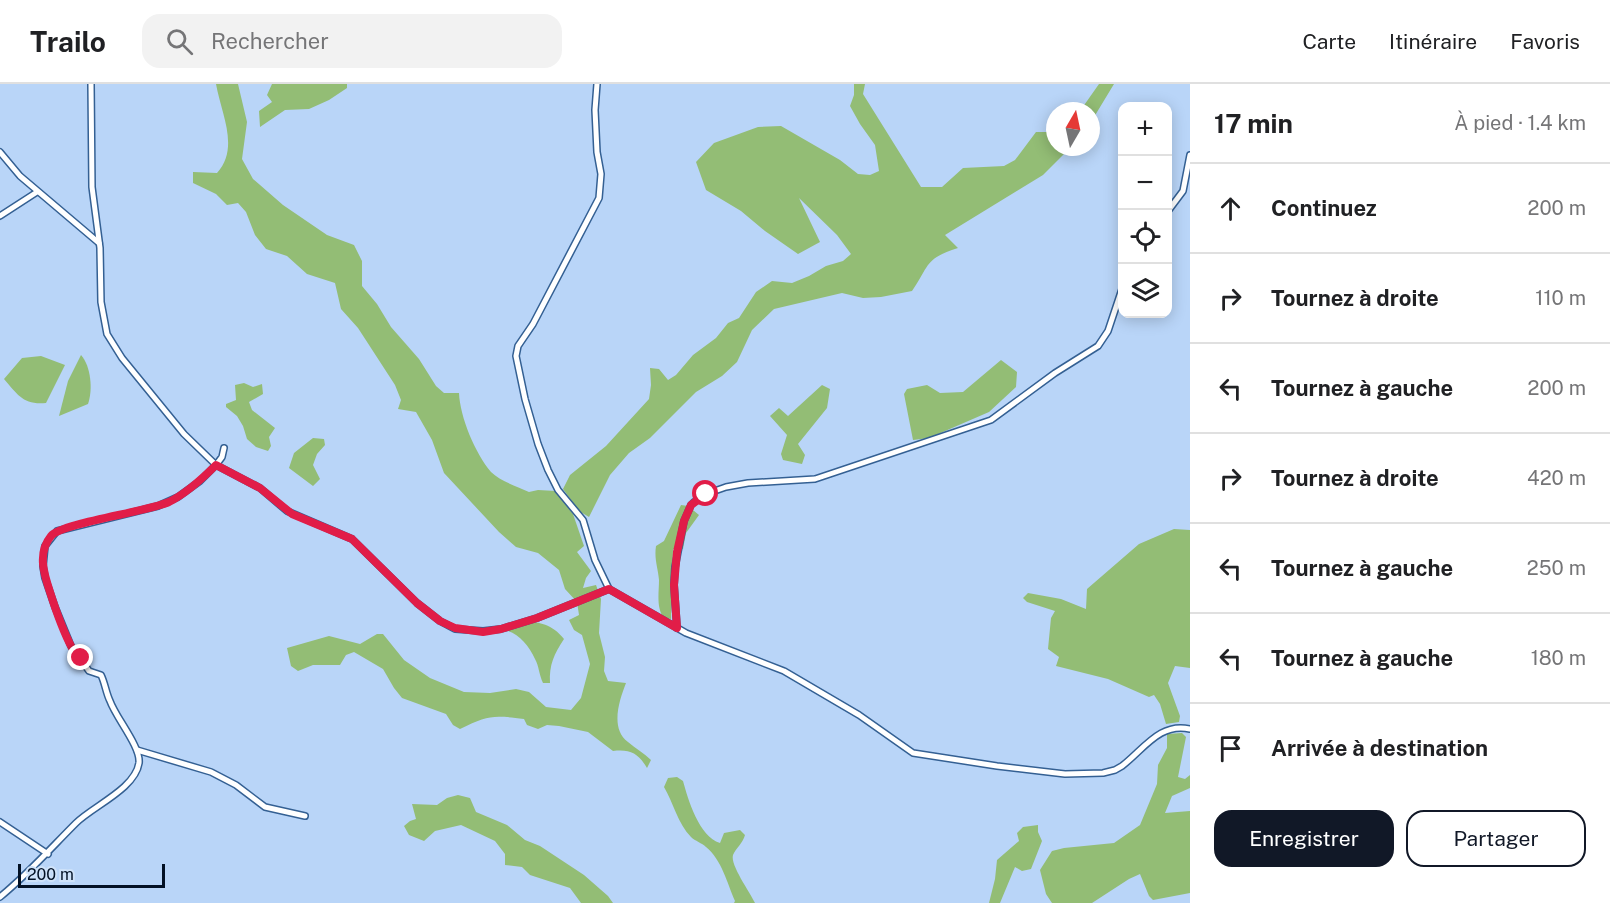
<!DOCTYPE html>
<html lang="fr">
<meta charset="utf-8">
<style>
body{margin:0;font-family:"Public Sans",sans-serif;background:#f2f2f2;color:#202124}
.controls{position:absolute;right:18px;top:18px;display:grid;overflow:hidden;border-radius:12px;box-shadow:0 3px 15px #0003}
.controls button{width:54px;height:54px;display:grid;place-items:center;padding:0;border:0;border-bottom:2px solid #e0e0e0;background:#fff;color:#202124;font:30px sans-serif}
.compass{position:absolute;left:1046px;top:18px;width:54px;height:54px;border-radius:50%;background:#fff;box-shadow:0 3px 15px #0003;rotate:9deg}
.scale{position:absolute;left:18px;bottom:15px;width:147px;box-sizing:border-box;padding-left:6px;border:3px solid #021125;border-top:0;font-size:16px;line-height:21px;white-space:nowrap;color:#021125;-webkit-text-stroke:4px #cee2f9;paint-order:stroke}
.stop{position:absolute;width:18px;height:18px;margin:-14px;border:4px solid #e11d48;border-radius:50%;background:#fff}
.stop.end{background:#e11d48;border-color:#fff;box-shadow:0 2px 6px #0008}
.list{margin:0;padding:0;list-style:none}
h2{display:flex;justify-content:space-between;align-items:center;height:78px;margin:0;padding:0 24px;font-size:26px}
h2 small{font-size:20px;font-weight:400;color:#757577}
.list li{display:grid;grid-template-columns:39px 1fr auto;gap:18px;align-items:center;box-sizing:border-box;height:90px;padding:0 24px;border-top:2px solid #e0e0e0}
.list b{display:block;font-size:22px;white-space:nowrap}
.list em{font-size:20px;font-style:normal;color:#757577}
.actions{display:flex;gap:12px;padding:18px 24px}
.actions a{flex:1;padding:14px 0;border:2px solid #111827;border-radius:18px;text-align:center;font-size:21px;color:#111827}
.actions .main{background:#111827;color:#fff}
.icon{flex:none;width:33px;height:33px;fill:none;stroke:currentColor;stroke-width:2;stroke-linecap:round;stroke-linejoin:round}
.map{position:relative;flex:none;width:1190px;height:819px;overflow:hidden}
header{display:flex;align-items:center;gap:36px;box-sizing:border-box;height:84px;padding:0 30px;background:#fff;border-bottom:2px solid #e0e0e0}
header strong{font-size:28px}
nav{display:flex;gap:33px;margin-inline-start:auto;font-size:21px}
.search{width:420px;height:54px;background:#f2f2f2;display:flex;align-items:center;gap:15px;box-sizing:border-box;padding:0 21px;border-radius:18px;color:#757577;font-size:22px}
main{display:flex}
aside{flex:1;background:#fff}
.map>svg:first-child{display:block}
.green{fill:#93bd75}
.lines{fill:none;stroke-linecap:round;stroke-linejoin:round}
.minor-casing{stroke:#346093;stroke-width:8}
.minor{stroke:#fff;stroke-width:5}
.route{stroke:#e11d48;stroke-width:8}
</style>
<header>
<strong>Trailo</strong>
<div class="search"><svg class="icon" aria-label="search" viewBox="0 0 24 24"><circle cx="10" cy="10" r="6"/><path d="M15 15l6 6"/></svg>Rechercher</div>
<nav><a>Carte</a><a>Itinéraire</a><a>Favoris</a></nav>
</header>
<main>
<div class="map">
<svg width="1190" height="819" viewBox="0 0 1190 819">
<rect width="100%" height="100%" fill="#b9d5f8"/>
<g class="green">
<path d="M216,0h22l9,38 -5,37 11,20 30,26 44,30 27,10 8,16v25l15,18 14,23 28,32 17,27 8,7h15c1,24 16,60 32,79 9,9 27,15 38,20l9,-2 18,1 17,23 11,32 -7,6 14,19 -5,7 -3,10 13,-3 5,14 -2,34 6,24 -1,14 4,10 18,2c-7,18 -16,46 2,59 8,7 16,11 23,18l-4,8c-9,-15 -17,-19 -34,-17l-25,-19 -29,-6 -12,-1 -9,4 -11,-4 -3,-6c-31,-4 -36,-4 -64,10l-7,-4 -7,-11 -44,-16 -8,-10 -11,-19 -29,-17 -8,3 -6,10h-27l-15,6 -7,-5 -4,-18 42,-12 31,8 17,-10h6l21,26 26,18 34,14 26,1 26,-4 13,3 17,15 25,3 10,-12 9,-34 -8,-29 -8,-5 -5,-10 10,-5 -2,-13 -12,-13 -6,-19 -21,-17 -22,-6 -17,-15 -55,-59 -12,-33 -16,-28 -18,-3 3,-9 -6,-15 -37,-57 -17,-19 -6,-26 -28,-9 -20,-18 -21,-7 -11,-14 -9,-23 -8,-9 -11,2 -11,-11 -23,-11v-11l24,1c23,-25 4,-60 -1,-89z"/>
<path d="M272,0h75v4l-18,12 -20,9 -24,1 -25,17 -1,-16 13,-9 -5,-7z"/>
<path d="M854,0h11l-2,10 58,93h21l21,-19 41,-2 11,-6 21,-28h19v15h16l-28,28 -98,60 13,13c-34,11 -28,17 -46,43l-31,6 -18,1 -21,-5 -68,16 -22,21 -15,32 -15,14 -26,16 -46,46 -21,15 -19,22 -21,42 -10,-6 -16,-22 7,-14 36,-29 43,-47 2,-14 -1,-17 9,1 9,11 8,-5 17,-20 23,-17 12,-15 11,-5 17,-26 16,-11 20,2 17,-7 17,-10 17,-5 8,-7 -14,-19 -38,-37 21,44 -22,12 -33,-23 -24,-20 -35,-21 -10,-28 18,-19 44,-16 23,-1 59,34 18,14 12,1 9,-4 -4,-26 -15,-21 -10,-18 4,-11z"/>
<path d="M1099,0h15l-23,38v-11h-11z"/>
<path d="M81,271c10,11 12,35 7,49l-29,12 9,-35z"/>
<path d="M41,272l24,9 -19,38c-23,2 -28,-8 -42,-24l18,-21z"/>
<path d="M1001,276l16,12 -1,15 -27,25 -60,26 -16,2 -9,-46 3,-5 20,-4 13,8 23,-1z"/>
<path d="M244,299l9,4 9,-3 1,10 -14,8 3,8 23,18 -6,9 2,9 -3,5 -12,-4 -9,-8 -4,-13 -6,-10 -11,-9v-3l10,-4 -1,-15z"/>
<path d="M822,301l8,4 -3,19 -29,36 7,11 -3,9 -19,-4 -2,-6 6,-19 -17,-19 9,-8 9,8z"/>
<path d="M313,354l11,1 1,6 -8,9 -4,11 7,14 -7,7 -24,-18 5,-15z"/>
<path d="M681,421l7,1 11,9 -13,18 -3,16h-10l-2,70 -7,-1c-8,-10 -5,-25 -5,-38 -1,-12 -5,-21 -3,-34l8,-5z"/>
<path d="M1174,445l16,1v138l-15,-2 -7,17 12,33 -1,6 -13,2 -6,-20 -6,-9 -5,2 -41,-18 -52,-13 3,-9 -11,-8 3,-31 4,-7 -28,-9 -4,-4 5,-5 33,6 25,10 1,-20 52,-45z"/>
<path d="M522,537c18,1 30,3 42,18 -10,15 -15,26 -14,44h-7c-4,-8 -4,-17 -8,-24 -6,-13 -15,-24 -27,-28v-5z"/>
<path d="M1182,649l4,4 -8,40 7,2 5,-4v13l-18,8 -7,17 25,-2v82l-37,7 -4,-4 -9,-22 -11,5 -37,24h-40l-6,-9 -6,-24 12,-19 12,-3 50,-5 26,-18 17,-41 1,-19 9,-17v-14z"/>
<path d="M677,693l6,4c5,18 16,56 37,62l4,-10 16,-3 5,5c-2,8 -9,13 -12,20 -3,10 17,37 22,48h-21l1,-2c-8,-18 -13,-41 -29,-54 -4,-4 -11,-6 -15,-10 -13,-13 -18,-35 -27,-50l4,-9z"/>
<path d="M458,711l12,3 6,14 31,13 18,15 15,6 44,29 24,21 5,7h-32l-11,-15 -40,-13 -8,-8 -17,-2v-11l-10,-13 -34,-16 -26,6 -11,10 -15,-6 -5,-9 6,-5 6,-2 -4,-15 25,1 10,-7z"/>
<path d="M1038,741v7l4,9 -11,28 -9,2 -7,-4 -15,36h-11l6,-24 2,-19 22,-19 -2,-8 6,-6z"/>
</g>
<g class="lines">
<defs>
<g id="minor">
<path d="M91,0l1,103 8,61 1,54 6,32 15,24 62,76 32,31 44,23 27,23 65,28 65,64 23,18 15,8 28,2 18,-2 36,-11 72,-29"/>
<path d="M597,0l-2,26 2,42 4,22 -2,24 -66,126 -15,22 -2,10 9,43 13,45 10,26 10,20 25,30 12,40 14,29 77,44 98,38 75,44 54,38 84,13 68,8 38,-1 12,-3 7,-4c22,-17 38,-44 68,-37"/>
<path d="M0,68l20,24 79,67"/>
<path d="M1168,127l15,-20 7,-36"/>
<path d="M0,132l37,-24"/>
<path d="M677,544l-3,-43 1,-18 9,-46 7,-16 3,-3 12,-8 20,-7 22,-4 67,-4 176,-59 64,-47 43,-27 10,-15 14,-42"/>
<path d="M137,666l74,22 25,13 29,22 40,9"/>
<path d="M0,738l48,32"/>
<path d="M0,813c28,-23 51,-49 76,-74 17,-17 59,-34 63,-60 2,-16 -23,-45 -29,-62 -4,-8 -5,-18 -9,-26l-12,-4 -18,-25 -16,-39 -10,-29 -2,-12 2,-20 12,-15 101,-25 20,-9 22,-16 16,-16 6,-8 2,-9"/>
</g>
</defs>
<use href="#minor" class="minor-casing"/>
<use href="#minor" class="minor"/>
</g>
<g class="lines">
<path class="route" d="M81,574c-3,-4 -7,-6 -9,-10 -9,-17 -16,-37 -22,-56 -6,-18 -13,-39 1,-56 11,-13 95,-24 118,-34 18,-9 33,-23 47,-37l44,23 32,26 60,25 65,64 23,18 15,7 28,4 18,-3 36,-11 72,-29 68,39 -3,-43 3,-33 7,-31 7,-16 15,-11"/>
</g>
</svg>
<div class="controls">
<button>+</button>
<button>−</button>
<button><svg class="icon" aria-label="locate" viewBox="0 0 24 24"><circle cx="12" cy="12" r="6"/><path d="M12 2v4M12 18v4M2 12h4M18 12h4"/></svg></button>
<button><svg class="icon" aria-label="layers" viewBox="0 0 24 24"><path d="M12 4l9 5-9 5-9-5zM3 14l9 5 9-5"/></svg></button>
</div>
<svg class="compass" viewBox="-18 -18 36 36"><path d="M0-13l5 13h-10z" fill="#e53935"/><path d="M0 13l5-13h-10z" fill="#757577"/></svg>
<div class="scale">200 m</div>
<div class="stop" style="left:706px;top:410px"></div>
<div class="stop end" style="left:81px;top:574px"></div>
</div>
<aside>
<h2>17 min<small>À pied · 1.4 km</small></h2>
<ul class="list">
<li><svg class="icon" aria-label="ahead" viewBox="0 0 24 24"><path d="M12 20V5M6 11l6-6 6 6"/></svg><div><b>Continuez</b></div><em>200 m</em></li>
<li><svg class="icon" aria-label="right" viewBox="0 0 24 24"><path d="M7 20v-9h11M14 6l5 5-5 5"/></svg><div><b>Tournez à droite</b></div><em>110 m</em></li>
<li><svg class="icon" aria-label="left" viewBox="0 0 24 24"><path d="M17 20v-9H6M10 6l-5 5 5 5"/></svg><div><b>Tournez à gauche</b></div><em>200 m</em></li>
<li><svg class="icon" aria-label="right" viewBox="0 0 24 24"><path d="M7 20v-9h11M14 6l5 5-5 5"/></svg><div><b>Tournez à droite</b></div><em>420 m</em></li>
<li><svg class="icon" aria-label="left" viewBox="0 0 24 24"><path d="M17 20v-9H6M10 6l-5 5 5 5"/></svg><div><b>Tournez à gauche</b></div><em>250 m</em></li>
<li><svg class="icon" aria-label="left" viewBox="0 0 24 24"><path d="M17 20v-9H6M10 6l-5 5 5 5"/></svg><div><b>Tournez à gauche</b></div><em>180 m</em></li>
<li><svg class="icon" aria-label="arrive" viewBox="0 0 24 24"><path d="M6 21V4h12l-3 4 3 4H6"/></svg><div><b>Arrivée à destination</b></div></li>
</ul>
<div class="actions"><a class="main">Enregistrer</a><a>Partager</a></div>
</aside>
</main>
